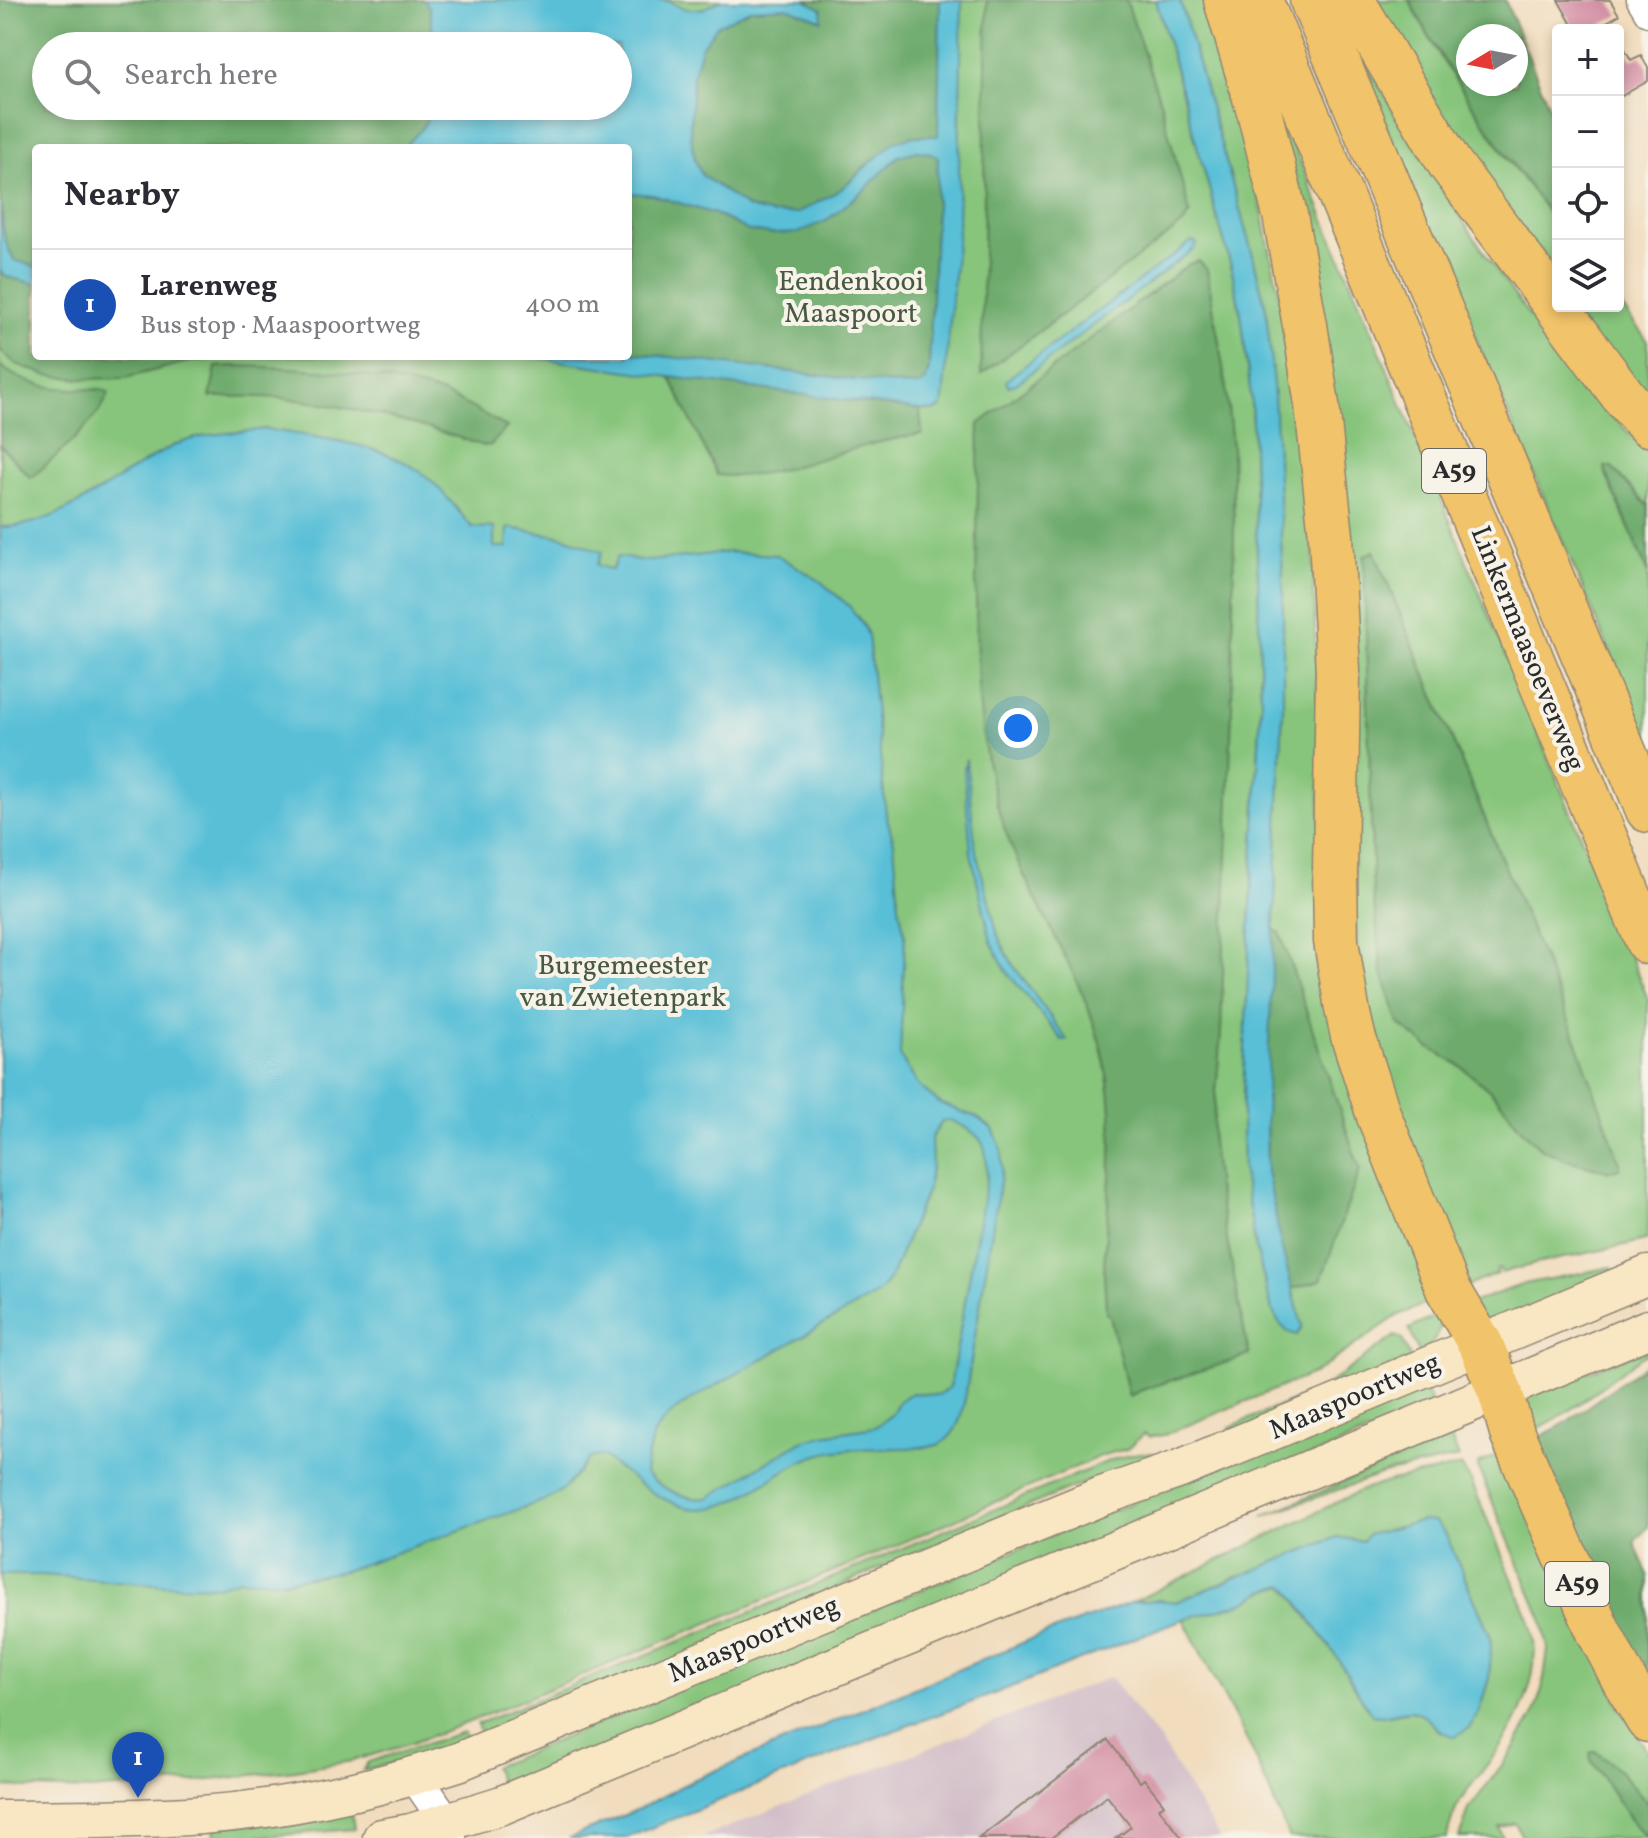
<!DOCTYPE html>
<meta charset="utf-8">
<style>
body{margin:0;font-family:Vollkorn,serif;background:#f7f7f7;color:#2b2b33}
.controls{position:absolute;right:24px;top:24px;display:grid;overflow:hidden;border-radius:8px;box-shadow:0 4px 12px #0003}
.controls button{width:72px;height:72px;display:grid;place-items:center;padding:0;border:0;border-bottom:2px solid #e1e1e2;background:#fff;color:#2b2b33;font:40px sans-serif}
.compass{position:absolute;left:1456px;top:24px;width:72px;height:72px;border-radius:50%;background:#fff;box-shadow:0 4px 12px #0003;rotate:260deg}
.you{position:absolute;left:1018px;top:728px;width:28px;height:28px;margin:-20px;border:6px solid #fff;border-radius:50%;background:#1a73e8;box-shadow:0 0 0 12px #1a73e833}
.badge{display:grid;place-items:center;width:52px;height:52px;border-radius:50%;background:#1f6fb2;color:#fff;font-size:26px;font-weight:700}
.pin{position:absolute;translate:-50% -66px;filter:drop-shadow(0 2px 4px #0008)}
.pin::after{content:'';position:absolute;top:42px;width:28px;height:24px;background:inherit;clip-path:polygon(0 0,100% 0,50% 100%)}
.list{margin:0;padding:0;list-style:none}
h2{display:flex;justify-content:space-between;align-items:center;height:104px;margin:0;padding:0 32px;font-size:34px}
h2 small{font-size:26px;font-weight:400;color:#7c7c81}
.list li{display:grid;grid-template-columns:52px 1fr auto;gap:24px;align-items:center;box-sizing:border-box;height:112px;padding:0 32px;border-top:2px solid #e1e1e2}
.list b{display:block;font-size:30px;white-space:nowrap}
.list p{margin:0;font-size:26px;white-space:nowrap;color:#7c7c81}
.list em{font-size:26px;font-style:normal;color:#7c7c81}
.icon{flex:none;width:44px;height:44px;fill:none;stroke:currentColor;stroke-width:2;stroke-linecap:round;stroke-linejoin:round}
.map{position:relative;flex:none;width:1648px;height:1838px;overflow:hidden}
.search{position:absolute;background:#fff;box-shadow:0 4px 12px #0003;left:32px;top:32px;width:600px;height:88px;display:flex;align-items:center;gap:20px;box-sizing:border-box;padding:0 28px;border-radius:44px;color:#7c7c81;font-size:30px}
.panel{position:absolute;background:#fff;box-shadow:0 4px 12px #0003;left:32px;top:144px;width:600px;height:216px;border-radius:8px}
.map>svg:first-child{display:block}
.industrial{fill:#d2bdc8}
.green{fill:#87c57c;stroke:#597854;stroke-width:2;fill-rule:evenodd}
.forest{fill:#6daa6c;stroke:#4c6a4c;stroke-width:2;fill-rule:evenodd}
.water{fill:#59bfd7;stroke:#427581;stroke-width:2;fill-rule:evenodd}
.building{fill:#d491a6}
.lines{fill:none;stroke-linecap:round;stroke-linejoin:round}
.minor-casing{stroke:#8e8474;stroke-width:29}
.tertiary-casing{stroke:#8e8474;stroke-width:35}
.secondary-casing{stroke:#8e8474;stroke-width:41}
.motorway-casing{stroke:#8e8474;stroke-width:47}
.minor{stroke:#fff;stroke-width:26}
.tertiary{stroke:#fff;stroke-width:32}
.secondary{stroke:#f9e7c3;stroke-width:38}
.motorway{stroke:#f1c36a;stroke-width:44}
.labels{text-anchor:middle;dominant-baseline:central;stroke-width:8;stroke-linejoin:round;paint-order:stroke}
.shield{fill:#f7f3e8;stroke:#686764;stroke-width:2}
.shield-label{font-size:26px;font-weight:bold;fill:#2b2b2b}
.park-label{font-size:28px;fill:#475943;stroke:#f7f3e8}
.street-label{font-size:28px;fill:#2b2b2b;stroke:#f7f3e8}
</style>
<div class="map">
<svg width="1648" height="1838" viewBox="0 0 1648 1838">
<rect width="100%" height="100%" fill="#f7f3e8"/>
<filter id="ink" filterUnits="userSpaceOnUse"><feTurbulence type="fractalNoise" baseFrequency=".0125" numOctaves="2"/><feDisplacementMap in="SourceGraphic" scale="16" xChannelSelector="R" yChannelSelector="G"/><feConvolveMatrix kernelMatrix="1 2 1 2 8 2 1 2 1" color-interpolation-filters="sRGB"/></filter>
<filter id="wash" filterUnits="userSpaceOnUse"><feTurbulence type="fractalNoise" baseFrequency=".006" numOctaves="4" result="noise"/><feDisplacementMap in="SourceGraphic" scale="32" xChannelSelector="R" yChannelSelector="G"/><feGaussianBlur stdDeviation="1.8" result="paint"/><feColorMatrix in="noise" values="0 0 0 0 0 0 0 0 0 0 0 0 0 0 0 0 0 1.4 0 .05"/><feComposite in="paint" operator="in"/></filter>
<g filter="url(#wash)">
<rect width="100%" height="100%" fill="#f1dcbd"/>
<path class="industrial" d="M1110,1677l50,64 60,97h-520z"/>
<g class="green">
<path d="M0,0h1156l75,266 10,48 10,83 7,182 3,125 -11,221 -7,248 13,75 16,62 30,15 -10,-36 29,-9 -27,-304 -14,-43 -8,-4 11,-222v-127l-17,-271 -12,-49 -74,-260h26l48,171 56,276 14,498 114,353 -41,18 -82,57 -151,62 -15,2 -5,-3 -17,15 -24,6 -211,92 -423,175 -60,22 -57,17 -57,9 -101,12 -104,8 -90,-3zM46,46h572v60h-572zM36,148h592v208h-592z"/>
<path d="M1367,0h42l28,52 76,115 45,58v70z"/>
<path d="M1351,38c73,124 148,248 242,357 17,20 37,38 55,57v54l-37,-39h-6l1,7 42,99v168l-232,-543z"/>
<path d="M1253,50l106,251 289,698v240c-48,14 -99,19 -147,34l-1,-4 -4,1 1,4 -32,13 -106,-288 -13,-331zM1374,551l197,475 49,137 -1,5 -11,3 -43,-12 -25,-11 -20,-20 -16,-22 -15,-16 -27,-23 -34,-20 -46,-74 -9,-79 -9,-338z"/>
<path d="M1618,302l30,39v69l-82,-104h52z"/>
<path d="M1612,1267l2,10 -126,52 -17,-26 53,-19z"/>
<path d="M1440,1314c4,16 -8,31 -20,41l-11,-26z"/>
<path d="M1395,1336l7,3 9,20 -183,77 2,-9 93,-39z"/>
<path d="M1648,1348v5c-43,27 -72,60 -121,80l-8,-35z"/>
<path d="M1421,1383l12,23 -930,385 -10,-24z"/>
<path d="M1450,1437l9,20 -76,17 -120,42z"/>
<path d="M1182,1450l-14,12 -31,-1 -232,96 -421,187 -7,-20 267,-109 367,-155 27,-7 27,1z"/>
<path d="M1507,1451l114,259 27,42v52l-32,-37 -25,-7 40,61 15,17h-123l-8,-15 -16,5 4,10h-44l10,-29 39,-52 25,-41 10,-30 5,-37 -6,-30 -64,-151v-4z"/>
<path d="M1461,1466l10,15 56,133c20,48 -3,99 -31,139 -21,29 -43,48 -49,85h-158l-36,-86 -70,-133 60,-16 21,-12 21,-6 51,71 31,52 22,7 21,-4 14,4 17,18 37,-19c9,-26 15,-51 12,-79l-44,-100 -84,6 -25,-4 -162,65 -18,-2 -24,2 227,-111 31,-10z"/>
<path d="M463,1732l6,14 -106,24 5,-8z"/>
<path d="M350,1800l4,29 -112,9h-28l1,-16z"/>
</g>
<g class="forest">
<path d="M0,0h424l5,7 6,39h-389v60h388v3l-13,21 -18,18h-367v119l-22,-7 -9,-17 -5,-43z"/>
<path d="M805,0h135l-2,136h-24l-39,22 -35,32 -41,23 -27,1 -24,-6 -46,-33 -7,-15 -5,-30 3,-54 8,-29 17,-22 33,-16 35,-2 36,12v-10z"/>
<path d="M987,0h139l35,104 29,109 -6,10 -203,152z"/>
<path d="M1409,0h96l53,128v97c-55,-72 -107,-146 -149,-225zM1468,36h48v48h-48z"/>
<path d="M917,151l14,2 7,5 -9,210 -3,13 -6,4 -13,1 -279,-34v-159l25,2 62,19 34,17 77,-10 38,-31 35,-34z"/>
<path d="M1199,261l8,9 18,109 7,67 2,80 -2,183 -11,323 -9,110 5,45 32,168 -107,35 -13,6 -19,-80 -4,-3c0,-14 -2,-28 -2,-42 2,-71 16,-141 0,-211 -18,-85 -75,-157 -102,-239 -25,-77 -26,-154 -26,-234 1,-54 2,-109 3,-163l210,-160z"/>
<path d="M0,271l8,6 28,7v72h191l-40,6 -62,16 -43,1 -36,-4 -30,-11 -16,-14z"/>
<path d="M0,365c27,24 66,25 101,24l8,4c-10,28 -55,65 -78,85l-31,-33z"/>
<path d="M232,366c66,1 133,5 196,23 28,8 53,24 79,38l-16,18 -7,1c-67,-23 -134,-41 -205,-48 -23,-2 -46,-1 -69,-1l6,-30z"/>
<path d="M670,377l250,33 2,24c-27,4 -53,10 -79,18 -41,12 -83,28 -126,23z"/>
<path d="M1605,467h6l37,39v67l-42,-100z"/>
<path d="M1374,551l197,475 49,137 -1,5 -11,3 -43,-12 -25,-11 -20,-20 -16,-22 -15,-16 -27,-23 -34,-20 -29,-23 -17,-51 -9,-79 -9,-338z"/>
<path d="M1272,929l8,4 80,237 -39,110 -29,9 -10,-40 -15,-78 -1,-54z"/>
<path d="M1648,1363v164l-14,15 14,33v120l-118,-253 32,-17z"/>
<path d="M1595,1751l21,16 32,37v34l-17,-17 -40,-61 -1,-7z"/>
</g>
<g class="water">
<path d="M424,0h240l23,9h15l20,-9h83l17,9v11l-36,-13 -35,2 -33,16 -17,22 -8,29 -3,54 5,30 7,15 46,33 24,6 26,-1 42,-23 55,-49 19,-5h24l2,-136h22l-4,230 -15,170 -2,8 -7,3 -14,-1 -250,-33 -146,-21h104v-4l279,34 13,-1 6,-4 3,-13 9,-210 -7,-5 -14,-2 -18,5 -35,34 -38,31 -28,12 -26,1 -23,-3 -34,-17 -62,-19 -25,-2v-45h-225l18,-18 12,-21 1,-3h184v-60h-183l-6,-39z"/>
<path d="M1156,0h24l74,260 12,49 8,86 9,185v127l-17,410 1,54 15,78 20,77 -5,9 -9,-3 -9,-9 -7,-13 -16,-62 -13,-75 -1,-55 8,-193 11,-221 -3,-125 -7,-182 -10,-83 -10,-48z"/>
<path d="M0,200c2,21 2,42 14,60l22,7v17l-28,-7 -8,-6z"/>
<path d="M1191,242h4l2,2 -3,5 -178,135 -8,2 -2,-5 5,-5z"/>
<path d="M265,429c52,9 118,13 161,47 17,14 32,35 46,51l22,1v19h13l1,-19 57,9 37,15 -5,13 15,5 5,-13 32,4 81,-9 47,3 43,26 29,25 14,18 5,11 18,179 8,29 5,63 6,30 -5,120 18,29 23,19 35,13 17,12 9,21v19l-37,229c-4,19 -7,36 -25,46 -11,5 -25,3 -37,4 -27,1 -58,-1 -85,7 -42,12 -75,55 -121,54 -32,-1 -70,-35 -95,-53l-12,2 -25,30 -17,11 -204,72 -59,10 -46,-2 -22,7 -50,-1 -125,-10h-42v-1048c63,1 118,-54 173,-81 27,-13 63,-13 92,-17zM951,1120c32,16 36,21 36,57l-37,210 -12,8 -26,-2 -13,8 -8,14 -16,12 -52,8 -21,6 -94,57c-22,3 -48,-10 -63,-25 6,-42 10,-48 44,-72l191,-109 12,-17 36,-88 4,-23 -1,-26 11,-16z"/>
<path d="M966,759l10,93 23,87 14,26 54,75h-5l-55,-68 -16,-30 -20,-89 -7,-83z"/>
<path d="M1422,1521l13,1 11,13 44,100 1,14 -2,29 -11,36 -9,14 -13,8c-23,-2 -24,-22 -45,-25 -13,-1 -25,8 -39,4l-36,-59 -47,-67 -5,-4 -20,6 -21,12 -60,16 -192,76 -111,41 -254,102h-57l70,-29 54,-29 346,-144 94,-34 24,-2 19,2 161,-65 25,4 6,-6z"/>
</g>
<g id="blocks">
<g class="building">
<path d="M1558,0h52l9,15 -27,15h-17z"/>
<path d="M1618,37l13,23 10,-5 7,13v13l-30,17z"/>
<path d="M1108,1740l32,42 4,-3 20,25 -5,4 23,30h-66l15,-11 -24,-31 -56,42h-72z"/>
</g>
</g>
</g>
<g filter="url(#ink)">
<use href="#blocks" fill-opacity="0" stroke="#8e8474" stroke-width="2"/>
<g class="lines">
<defs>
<path id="minor" d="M1640,0l8,13"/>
<path id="tertiary" d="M415,1776l32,47 3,15"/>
<g id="secondary">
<path d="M0,1820c67,-1 135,0 201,-5 88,-6 174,-26 257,-53l644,-266 78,-27 468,-194"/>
<path d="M382,1838l29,-5 91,-28 1146,-476"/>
</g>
<g id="motorway">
<path d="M1226,0l33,111 26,104 20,110 12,80 14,131 7,135 -3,200 1,70 11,68 6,27 26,80 69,173 33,56 19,46 13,45 85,194 26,50 24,40"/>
<path d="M1260,0l388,942"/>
<path d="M1312,0l336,810"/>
<path d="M1352,0l98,164 174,233 24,27"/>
</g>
</defs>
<use href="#minor" class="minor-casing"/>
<use href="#tertiary" class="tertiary-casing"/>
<use href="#secondary" class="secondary-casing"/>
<use href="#motorway" class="motorway-casing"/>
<use href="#minor" class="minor"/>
<use href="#tertiary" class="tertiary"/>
<use href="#secondary" class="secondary"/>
<use href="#motorway" class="motorway"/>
</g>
</g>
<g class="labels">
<g class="shield">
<rect x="1422" y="449" width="64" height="44" rx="6"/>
<rect x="1545" y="1562" width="64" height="44" rx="6"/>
</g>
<g class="shield-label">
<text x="1454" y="471">A59</text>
<text x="1577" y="1584">A59</text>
</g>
<g class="park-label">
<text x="851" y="282">Eendenkooi<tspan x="851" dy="32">Maaspoort</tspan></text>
<text x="623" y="966">Burgemeester<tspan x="623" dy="32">van Zwietenpark</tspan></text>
</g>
<g class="street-label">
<text transform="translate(1527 649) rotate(68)">Linkermaasoeverweg</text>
<text transform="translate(1355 1397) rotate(-23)">Maaspoortweg</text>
<text transform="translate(754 1640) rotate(-23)">Maaspoortweg</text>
</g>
</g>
</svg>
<div class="controls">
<button>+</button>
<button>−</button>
<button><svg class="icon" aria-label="locate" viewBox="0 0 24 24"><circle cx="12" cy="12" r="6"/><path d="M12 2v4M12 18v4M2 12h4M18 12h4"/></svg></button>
<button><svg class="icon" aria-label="layers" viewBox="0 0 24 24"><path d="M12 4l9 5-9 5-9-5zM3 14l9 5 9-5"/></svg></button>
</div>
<svg class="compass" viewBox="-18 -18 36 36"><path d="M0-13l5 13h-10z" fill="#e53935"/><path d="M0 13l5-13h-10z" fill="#7c7c81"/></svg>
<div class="you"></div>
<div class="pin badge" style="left:138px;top:1798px;background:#1a4fb4">1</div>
<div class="search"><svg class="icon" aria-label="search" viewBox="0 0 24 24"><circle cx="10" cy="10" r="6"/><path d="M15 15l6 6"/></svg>Search here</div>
<section class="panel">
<h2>Nearby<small></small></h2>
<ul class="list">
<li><span class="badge" style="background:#1a4fb4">1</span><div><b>Larenweg</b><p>Bus stop · Maaspoortweg</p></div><em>400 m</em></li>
</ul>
</section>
</div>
